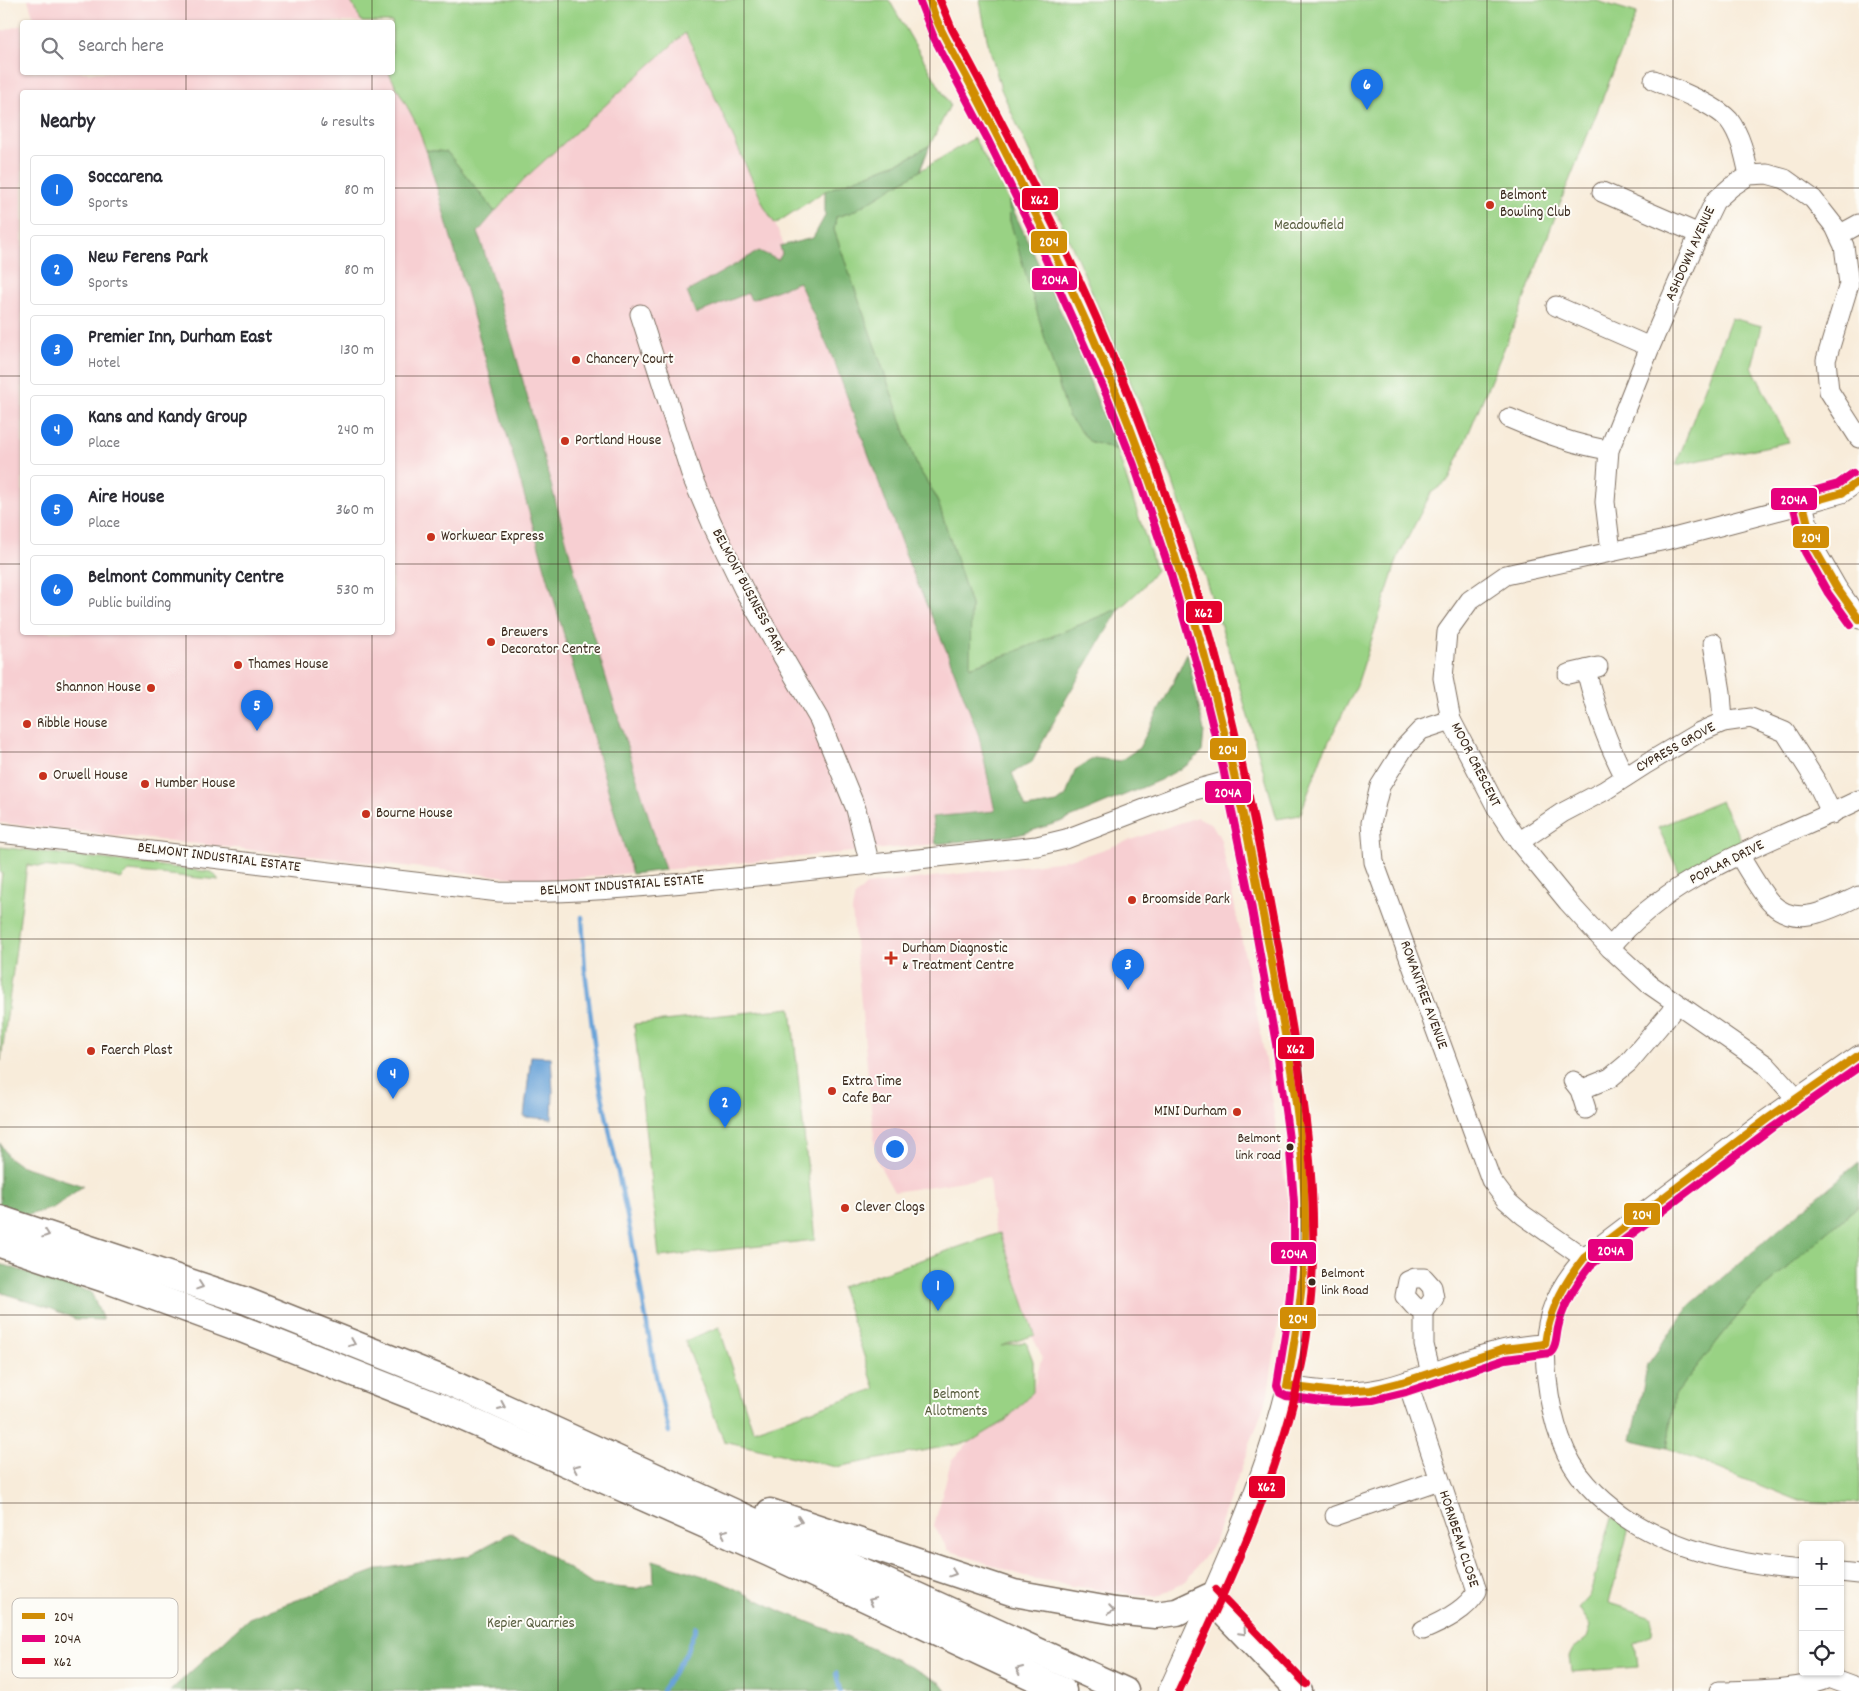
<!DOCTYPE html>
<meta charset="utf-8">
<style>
body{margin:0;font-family:Dekko,sans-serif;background:#f2f2f3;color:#2b2b33}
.controls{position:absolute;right:15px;bottom:15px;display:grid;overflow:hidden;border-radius:5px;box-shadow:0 1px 4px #0004}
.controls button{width:45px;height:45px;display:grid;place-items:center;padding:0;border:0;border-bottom:1px solid #e1e1e2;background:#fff;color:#2b2b33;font:25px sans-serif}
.you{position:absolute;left:894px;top:1148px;width:18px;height:18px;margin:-12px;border:4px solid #fff;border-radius:50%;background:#1a73e8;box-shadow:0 0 0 8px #1a73e833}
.badge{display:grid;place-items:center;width:32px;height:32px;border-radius:50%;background:#1a73e8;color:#fff;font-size:16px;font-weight:700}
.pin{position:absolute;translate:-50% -41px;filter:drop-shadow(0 1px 2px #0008)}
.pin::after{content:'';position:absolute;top:26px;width:18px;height:15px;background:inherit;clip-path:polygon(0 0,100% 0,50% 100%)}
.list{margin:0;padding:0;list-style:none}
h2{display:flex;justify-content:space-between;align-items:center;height:65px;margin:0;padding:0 20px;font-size:21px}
h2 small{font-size:16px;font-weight:400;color:#7c7c81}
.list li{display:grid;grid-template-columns:32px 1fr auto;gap:15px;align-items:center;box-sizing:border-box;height:70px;margin:0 10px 10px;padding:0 10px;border:1px solid #e1e1e2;border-radius:5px}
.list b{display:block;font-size:19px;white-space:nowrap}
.list p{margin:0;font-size:16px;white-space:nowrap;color:#7c7c81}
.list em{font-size:16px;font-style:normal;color:#7c7c81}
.icon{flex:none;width:28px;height:28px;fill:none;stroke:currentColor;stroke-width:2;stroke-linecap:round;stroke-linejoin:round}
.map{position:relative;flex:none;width:1859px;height:1691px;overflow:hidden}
.search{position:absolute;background:#fff;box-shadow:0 1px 4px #0004;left:20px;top:20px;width:375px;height:55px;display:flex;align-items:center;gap:12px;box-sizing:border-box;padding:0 18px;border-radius:5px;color:#7c7c81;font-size:19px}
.panel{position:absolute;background:#fff;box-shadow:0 1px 4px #0004;left:20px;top:90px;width:375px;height:545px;border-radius:5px}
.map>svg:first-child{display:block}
.built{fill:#f7cfd2;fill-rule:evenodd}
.green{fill:#99d284;stroke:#6a7e51}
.forest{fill:#7ab472;stroke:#5a6f48}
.water{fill:#69a3d8;stroke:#52667b}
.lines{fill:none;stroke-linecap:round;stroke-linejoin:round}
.stream{stroke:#69a3d8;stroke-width:4.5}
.minor-casing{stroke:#7d6e60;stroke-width:21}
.highway-casing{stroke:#7d6e60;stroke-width:29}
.minor{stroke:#fff;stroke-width:19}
.highway{stroke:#fff;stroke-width:26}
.bus-1-casing{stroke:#fdfcf7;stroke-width:11}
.bus-2-casing{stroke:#fdfcf7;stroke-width:11}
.bus-3-casing{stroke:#fdfcf7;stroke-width:11}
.bus-1{stroke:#d18d06;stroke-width:8}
.bus-2{stroke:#e5007d;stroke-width:8}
.bus-3{stroke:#e4002b;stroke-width:8}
.oneway{stroke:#a79f9a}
.grid{fill:none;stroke:#3b2a1e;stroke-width:1;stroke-opacity:0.55}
.poi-dot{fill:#c8321e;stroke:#fdfcf7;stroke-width:2}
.bus-dot{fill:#3b2a1e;stroke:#fdfcf7;stroke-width:2}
.labels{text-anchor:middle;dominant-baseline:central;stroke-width:4;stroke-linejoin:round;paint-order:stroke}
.bus-label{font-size:14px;fill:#3b2a1e;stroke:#fdfcf7;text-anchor:end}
.poi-label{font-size:15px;fill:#3b2a1e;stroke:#fdfcf7;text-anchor:start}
.park-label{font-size:15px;fill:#575c3d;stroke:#fdfcf7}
.street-label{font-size:15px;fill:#3b2a1e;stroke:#fdfcf7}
.key{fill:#fdfcf7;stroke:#c3bdb6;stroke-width:1}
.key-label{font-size:14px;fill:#3b2a1e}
.line-badge{stroke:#fdfcf7;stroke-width:2}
.badge-label{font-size:14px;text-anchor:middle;font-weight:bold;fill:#fff}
</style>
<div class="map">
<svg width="1859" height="1691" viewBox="0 0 1859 1691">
<rect width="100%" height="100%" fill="#fdfcf7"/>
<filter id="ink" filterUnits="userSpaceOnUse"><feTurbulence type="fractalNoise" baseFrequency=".02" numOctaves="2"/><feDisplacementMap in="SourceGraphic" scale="10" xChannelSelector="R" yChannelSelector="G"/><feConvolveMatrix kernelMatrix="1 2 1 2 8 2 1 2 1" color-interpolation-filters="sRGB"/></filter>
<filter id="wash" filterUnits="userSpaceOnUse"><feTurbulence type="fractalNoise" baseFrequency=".0096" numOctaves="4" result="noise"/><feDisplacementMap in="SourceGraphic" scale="20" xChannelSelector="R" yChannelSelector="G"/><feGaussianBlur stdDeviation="1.12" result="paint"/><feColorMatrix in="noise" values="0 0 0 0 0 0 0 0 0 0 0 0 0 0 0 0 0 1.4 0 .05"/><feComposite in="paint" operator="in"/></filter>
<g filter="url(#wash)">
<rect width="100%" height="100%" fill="#f8ecda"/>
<g class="built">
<path d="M28,0h322l12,22h-331l4,-1z"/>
<path d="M22,25v47l367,1 27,50 10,27 69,62 29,-33 161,-146 6,11 74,164 10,16 59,137 75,203 38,88 32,84 16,75 -62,6 3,27 -390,37 -546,-58v-791zM22,92h370v540h-370z"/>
<path d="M1197,817l15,7 9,16 38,184 31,186 -2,54 -20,131 -54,148 -28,38 -29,16 -51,-6 -70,-11 -88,-30 -14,-24 17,-65 19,-19 35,-21 28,-29 9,-36 -11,-22 -38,-113 -4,-44 -95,15 -18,-33 -24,-249 3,-14 11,-11 191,-23 36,-9z"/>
</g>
<g class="green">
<path d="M350,0h539l61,105 -20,40 -23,14 -82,32 -50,33 -10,-16 -74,-164 -6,-11 -161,146 -29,33 -48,-60 -21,-2 -10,-27 -27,-50 3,-1v-50h-30z"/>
<path d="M980,0h614l43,13 -76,188 -40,107 -72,172 -18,13 -33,64 -41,128 -35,70 -22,60 -23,4 -47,-166 -58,-174 -89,-208 -82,-182 -14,-50z"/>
<path d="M974,138l35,63 1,20 79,220 28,9 39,120 -15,19 -21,19 -108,45 -43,14 2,-62 -31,-97 -6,-15 -17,-27 -83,-236 2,-13 16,-5z"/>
<path d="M1731,318l31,8 -10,41 37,75 -113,23z"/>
<path d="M1721,801l26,51 -62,33 -27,-58z"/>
<path d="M0,847l212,25 7,8 -90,-9 -8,8 -33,-9 -61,-5 -26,196 -1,-171 2,-17h-2z"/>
<path d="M791,1008l24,232 -156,17 -25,-233z"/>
<path d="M1859,1205v299l-60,-3 -132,-53 8,-54 77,-96z"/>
<path d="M1000,1233l35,102 -34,11 25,-4 7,19v31l-28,29 -35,21 -134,25 -112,-26 -39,-100 34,-14 34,103 122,-41 -34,-102z"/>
<path d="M1612,1517l17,11 -20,75 43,14 -1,16 -16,11 3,23 -67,5 -2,-15 4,-8 14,-11 4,-12 -12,-18 10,-11z"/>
</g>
<g class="forest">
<path d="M930,145l-10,26 -68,41 -16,5 -2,13 83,236 17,27 6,15 31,97 -1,62 42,-14 108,-45 -53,89 -35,65 -20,11 14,35 31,-5 9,-7 9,-26 19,-12 26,3 19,-13 29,-55 19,-40 17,78 -2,21 -13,12 -29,16 -97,41 -45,14 -82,9 -4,-27 63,-6 -16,-75 -32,-84 -38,-88 -75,-203 -35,-79 -48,18 -3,-7 -52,21 -9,-22 72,-41 19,9 4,-6 -2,-8 33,-8 12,-22v-25l82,-32z"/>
<path d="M426,150l21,2 48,60 -17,20 36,116 70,258 81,264 -33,4z"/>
<path d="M1009,201l61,130 47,119 -28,-9 -21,-25 -58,-195z"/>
<path d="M0,1143l8,14 11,8 64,21 -30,22 -25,7 -28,-9z"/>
<path d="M1859,1162v43l-107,93 -77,96 -8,54 -35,-8 16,-76 42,-59z"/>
<path d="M0,1264l91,28 12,28 -28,-1 -23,-10 -52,-17z"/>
<path d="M510,1533l23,12 60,40 43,4 18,-6 -1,-23 66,21 64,31 61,24 53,24 42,22 7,9h-776l79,-73 131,-49 88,-13z"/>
</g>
<path class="water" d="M531,1056l20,1 2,35 -1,27 -28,-2z"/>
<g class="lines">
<g class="stream">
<path d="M582,917l3,54 14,110 33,159 25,141 12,51"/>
<path d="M836,1673l4,18"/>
<path d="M662,1691l24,-38 10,-26"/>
</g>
</g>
</g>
<g filter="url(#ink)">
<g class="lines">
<defs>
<g id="minor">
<path d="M930,0l2,8 11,25c51,95 102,191 145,291 17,40 34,81 50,121 9,25 16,50 25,75 8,22 16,44 23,67 38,123 63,249 85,376 22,120 42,235 28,357 -16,128 -79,255 -131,371"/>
<path d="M1654,80c20,9 61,24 75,40 12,16 16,36 20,55"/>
<path d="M1602,192l97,42"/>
<path d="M1839,235l20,-11"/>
<path d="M1556,306l94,41"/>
<path d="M640,314l52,163 20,47 32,66 75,129 37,90 14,56"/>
<path d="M1509,418c33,14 65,27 100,32"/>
<path d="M1803,504l11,44 23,40 22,31"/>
<path d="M1611,551l-6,-49 4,-52 41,-103 49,-113 16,-33 16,-14 18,-12 18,-1 18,5 28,20 22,28 9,19 5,38 -23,76 3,31 30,47"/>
<path d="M1713,643l8,49 2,30"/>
<path d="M1586,670c10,40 20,71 39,107"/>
<path d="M1568,674l30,-7"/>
<path d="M1451,720l-30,10 -17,18 -24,38 -9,37 3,39 117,318 15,20 17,15 61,43"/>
<path d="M0,833l499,59c72,2 143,-5 215,-12 108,-10 215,-22 323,-34l29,-7 125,-48 44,-12"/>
<path d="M1519,842l43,-29 42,-22 42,-27 54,-32 23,-10 28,-4 34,14 31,49 16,33"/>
<path d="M1739,855c8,13 23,40 33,49 26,25 60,4 87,-8"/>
<path d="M1610,948c59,-75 166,-107 249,-148"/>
<path d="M1573,1081l7,9 6,19"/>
<path d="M1580,1090l30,-12 18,-15 49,-58"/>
<path d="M1797,1099l-31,-34 -117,-81 -39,-36 -42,-46 -49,-60 -21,-32 -47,-90 -8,-42 4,-46 23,-32 36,-25 164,-36 133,-35 39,-11 17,-12"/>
<path d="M1424,1312l-10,-6 -9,-10 3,-15 7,-3h9l8,9 2,11 -10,14v33l7,28"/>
<path d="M1407,1381l70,210c-10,19 -35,31 -54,39"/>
<path d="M1287,1386c32,5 64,9 96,2 54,-13 106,-43 162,-44"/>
<path d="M1335,1516l104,-36"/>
<path d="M1803,1570c-77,-6 -163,-26 -216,-86 -25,-27 -36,-69 -40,-105 -6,-51 3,-82 37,-121l183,-139 92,-64"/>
<path d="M1840,1572l19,2"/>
<path d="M1829,1678l30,11"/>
<path d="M1719,1691c34,-1 79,0 110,-13l2,-6"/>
</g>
<g id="highway">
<path d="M0,1219l246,82 196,78 683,312"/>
<path d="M0,1244l105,35 134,49 196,77 334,148 294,138"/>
<path d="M770,1512l244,81 101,18 40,4 22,-3 32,-15 90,94"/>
</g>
</defs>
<use href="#minor" class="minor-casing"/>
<use href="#highway" class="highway-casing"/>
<use href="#minor" class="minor"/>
<use href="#highway" class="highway"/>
<defs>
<g id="bus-1">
<path d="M930,0c5,21 17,41 27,60 12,21 23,43 34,64 36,70 69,140 101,211 82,187 134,380 171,580 19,103 42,207 42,311 0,54 -9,107 -18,160l48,6 36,-2 32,-8 101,-33 41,-5c4,-33 18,-60 39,-86l183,-139 92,-64"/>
<path d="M1859,481l-17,12 -39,11 11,44 23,40 22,31"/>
</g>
<g id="bus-2">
<path d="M920,2l14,36 53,100 50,102 70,156 27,69 36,106 31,108 22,89 28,136 25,140 13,95 5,63v46l-6,68 -11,69 3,8 6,3 36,5 25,1 26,-2 33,-8 100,-33 44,-6c7,-6 6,-17 8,-25 5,-24 18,-44 33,-63l182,-138 86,-60"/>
<path d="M1851,625l-23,-32 -23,-41 -12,-48 1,-5 4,-4 40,-11 15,-11"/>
</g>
<g id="bus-3">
<path d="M940,0l12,29c72,134 142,270 195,413 9,22 15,44 23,67 14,41 28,83 40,125 29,105 50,211 69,318 22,121 44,243 30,367 -15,131 -76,253 -130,372"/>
<path d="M1216,1590l90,94"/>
</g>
</defs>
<use href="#bus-1" class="bus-1-casing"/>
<use href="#bus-2" class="bus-2-casing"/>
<use href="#bus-3" class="bus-3-casing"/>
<use href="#bus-1" class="bus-1"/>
<use href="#bus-2" class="bus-2"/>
<use href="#bus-3" class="bus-3"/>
</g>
<defs><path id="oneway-chevron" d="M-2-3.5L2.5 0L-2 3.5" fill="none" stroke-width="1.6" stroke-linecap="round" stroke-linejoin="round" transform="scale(1.25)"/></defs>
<g class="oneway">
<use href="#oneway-chevron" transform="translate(46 1234) rotate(19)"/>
<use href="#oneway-chevron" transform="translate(200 1286) rotate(19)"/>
<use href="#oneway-chevron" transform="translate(352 1343) rotate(22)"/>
<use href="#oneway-chevron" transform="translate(502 1406) rotate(24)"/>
<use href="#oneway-chevron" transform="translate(576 1468) rotate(-156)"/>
<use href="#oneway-chevron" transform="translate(799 1521) rotate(19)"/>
<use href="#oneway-chevron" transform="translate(724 1533) rotate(-156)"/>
<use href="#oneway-chevron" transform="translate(953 1573) rotate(19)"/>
<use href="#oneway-chevron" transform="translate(872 1601) rotate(-155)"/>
<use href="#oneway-chevron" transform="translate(1111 1610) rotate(9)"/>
<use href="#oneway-chevron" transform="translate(1243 1632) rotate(47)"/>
<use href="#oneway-chevron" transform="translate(1019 1670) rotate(-155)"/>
</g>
</g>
<path class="grid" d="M186,0v22M372,0v22M558,0v1691M744,0v1691M930,0v1691M1115,0v1691M1301,0v1691M1487,0v1691M1673,0v1691M186,72v20M372,72v20M0,188h22M392,188h1467M0,376h22M392,376h1467M0,564h22M392,564h1467M186,632v1059M372,632v1059M0,752h1859M0,939h1859M0,1127h1859M0,1315h1859M0,1503h1859"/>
<g class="poi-dot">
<circle cx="1490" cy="205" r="5"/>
<circle cx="576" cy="360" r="5"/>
<circle cx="565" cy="441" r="5"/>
<circle cx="431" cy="537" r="5"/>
<circle cx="491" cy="642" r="5"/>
<circle cx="238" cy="665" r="5"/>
<circle cx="151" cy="688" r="5"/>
<circle cx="27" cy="724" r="5"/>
<circle cx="43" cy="776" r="5"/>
<circle cx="145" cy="784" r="5"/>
<circle cx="366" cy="814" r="5"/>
<circle cx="1132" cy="900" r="5"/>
<path d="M888.5 950.5h5v5h5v5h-5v5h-5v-5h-5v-5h5z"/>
<circle cx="91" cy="1051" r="5"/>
<circle cx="832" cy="1091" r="5"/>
<circle cx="1237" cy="1112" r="5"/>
<circle cx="845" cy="1208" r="5"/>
</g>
<g class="bus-dot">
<circle cx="1290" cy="1147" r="4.5"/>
<circle cx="1312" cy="1282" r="4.5"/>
</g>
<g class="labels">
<g class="bus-label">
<text x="1281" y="1139">Belmont<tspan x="1281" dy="17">link road</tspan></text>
<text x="1321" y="1274" text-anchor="start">Belmont<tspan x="1321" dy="17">link Road</tspan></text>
</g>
<g class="poi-label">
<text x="1500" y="196">Belmont<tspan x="1500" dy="17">Bowling Club</tspan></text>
<text x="586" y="360">Chancery Court</text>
<text x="575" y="441">Portland House</text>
<text x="441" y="537">Workwear Express</text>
<text x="501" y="633">Brewers<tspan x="501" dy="17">Decorator Centre</tspan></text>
<text x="248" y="665">Thames House</text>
<text x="141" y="688" text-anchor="end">Shannon House</text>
<text x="37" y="724">Ribble House</text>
<text x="53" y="776">Orwell House</text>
<text x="155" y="784">Humber House</text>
<text x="376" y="814">Bourne House</text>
<text x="1142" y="900">Broomside Park</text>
<text x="902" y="949">Durham Diagnostic<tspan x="902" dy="17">&amp; Treatment Centre</tspan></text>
<text x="101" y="1051">Faerch Plast</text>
<text x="842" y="1082">Extra Time<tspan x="842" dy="17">Cafe Bar</tspan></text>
<text x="1227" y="1112" text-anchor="end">MINI Durham</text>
<text x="855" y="1208">Clever Clogs</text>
</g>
<g class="park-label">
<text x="1309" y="226">Meadowfield</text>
<text x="956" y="1395">Belmont<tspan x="956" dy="17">Allotments</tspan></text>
<text x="531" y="1624">Kepier Quarries</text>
</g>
<g class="street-label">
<text transform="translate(1691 254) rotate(-66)">ASHDOWN AVENUE</text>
<text transform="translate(748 592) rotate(62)">BELMONT BUSINESS PARK</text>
<text transform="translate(1676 748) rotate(-29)">CYPRESS GROVE</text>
<text transform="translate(1475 765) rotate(63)">MOOR CRESCENT</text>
<text transform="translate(219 858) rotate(7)">BELMONT INDUSTRIAL ESTATE</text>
<text transform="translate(1727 863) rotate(-27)">POPLAR DRIVE</text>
<text transform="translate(622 886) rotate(-4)">BELMONT INDUSTRIAL ESTATE</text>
<text transform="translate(1423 995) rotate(70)">ROWANTREE AVENUE</text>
<text transform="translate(1458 1539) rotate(72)">HORNBEAM CLOSE</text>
</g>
</g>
<rect x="12" y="1598" width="166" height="80" rx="8" class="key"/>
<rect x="22" y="1613" width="23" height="6" fill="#d18d06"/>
<rect x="22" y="1635" width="23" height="7" fill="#e5007d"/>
<rect x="22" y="1658" width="23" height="6" fill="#e4002b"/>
<g class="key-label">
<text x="54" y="1621">204</text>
<text x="54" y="1643">204A</text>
<text x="54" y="1666">X62</text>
</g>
<g class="line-badge">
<rect x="1021" y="187" width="38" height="24" rx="5" fill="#e4002b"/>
<rect x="1030" y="230" width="38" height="24" rx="5" fill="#d18d06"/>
<rect x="1031" y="267" width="47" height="24" rx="5" fill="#e5007d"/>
<rect x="1770" y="487" width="48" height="24" rx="5" fill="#e5007d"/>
<rect x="1792" y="525" width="38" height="24" rx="5" fill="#d18d06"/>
<rect x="1185" y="600" width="38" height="24" rx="5" fill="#e4002b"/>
<rect x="1209" y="737" width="38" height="24" rx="5" fill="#d18d06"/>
<rect x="1204" y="780" width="48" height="24" rx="5" fill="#e5007d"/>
<rect x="1277" y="1036" width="38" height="24" rx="5" fill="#e4002b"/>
<rect x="1623" y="1202" width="38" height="24" rx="5" fill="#d18d06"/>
<rect x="1587" y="1238" width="47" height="24" rx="5" fill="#e5007d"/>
<rect x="1270" y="1241" width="47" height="24" rx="5" fill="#e5007d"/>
<rect x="1279" y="1306" width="38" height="24" rx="5" fill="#d18d06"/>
<rect x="1248" y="1475" width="38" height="24" rx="5" fill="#e4002b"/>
</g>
<g class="badge-label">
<text x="1040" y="204">X62</text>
<text x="1049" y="246">204</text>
<text x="1055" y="284">204A</text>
<text x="1794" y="504">204A</text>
<text x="1811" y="542">204</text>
<text x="1204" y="617">X62</text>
<text x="1228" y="754">204</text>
<text x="1228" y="797">204A</text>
<text x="1296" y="1053">X62</text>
<text x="1642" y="1219">204</text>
<text x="1611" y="1255">204A</text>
<text x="1294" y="1258">204A</text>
<text x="1298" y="1323">204</text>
<text x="1267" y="1491">X62</text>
</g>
</svg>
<div class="controls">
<button>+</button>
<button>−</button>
<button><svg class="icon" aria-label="locate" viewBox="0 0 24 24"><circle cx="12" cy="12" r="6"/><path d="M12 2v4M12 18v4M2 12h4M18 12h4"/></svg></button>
</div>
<div class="you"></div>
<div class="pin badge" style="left:938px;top:1311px">1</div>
<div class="pin badge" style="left:725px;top:1128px">2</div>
<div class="pin badge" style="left:1128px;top:990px">3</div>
<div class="pin badge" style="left:393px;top:1099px">4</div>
<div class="pin badge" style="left:257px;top:731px">5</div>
<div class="pin badge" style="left:1367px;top:110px">6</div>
<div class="search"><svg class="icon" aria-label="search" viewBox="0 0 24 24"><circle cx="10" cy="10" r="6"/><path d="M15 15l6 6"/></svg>Search here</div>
<section class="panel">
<h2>Nearby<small>6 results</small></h2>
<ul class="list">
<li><span class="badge">1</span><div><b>Soccarena</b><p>Sports</p></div><em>80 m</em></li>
<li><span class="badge">2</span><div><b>New Ferens Park</b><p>Sports</p></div><em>80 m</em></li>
<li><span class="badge">3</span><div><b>Premier Inn, Durham East</b><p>Hotel</p></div><em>130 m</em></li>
<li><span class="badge">4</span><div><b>Kans and Kandy Group</b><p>Place</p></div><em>240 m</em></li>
<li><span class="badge">5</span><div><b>Aire House</b><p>Place</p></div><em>360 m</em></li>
<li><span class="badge">6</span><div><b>Belmont Community Centre</b><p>Public building</p></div><em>530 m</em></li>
</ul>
</section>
</div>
